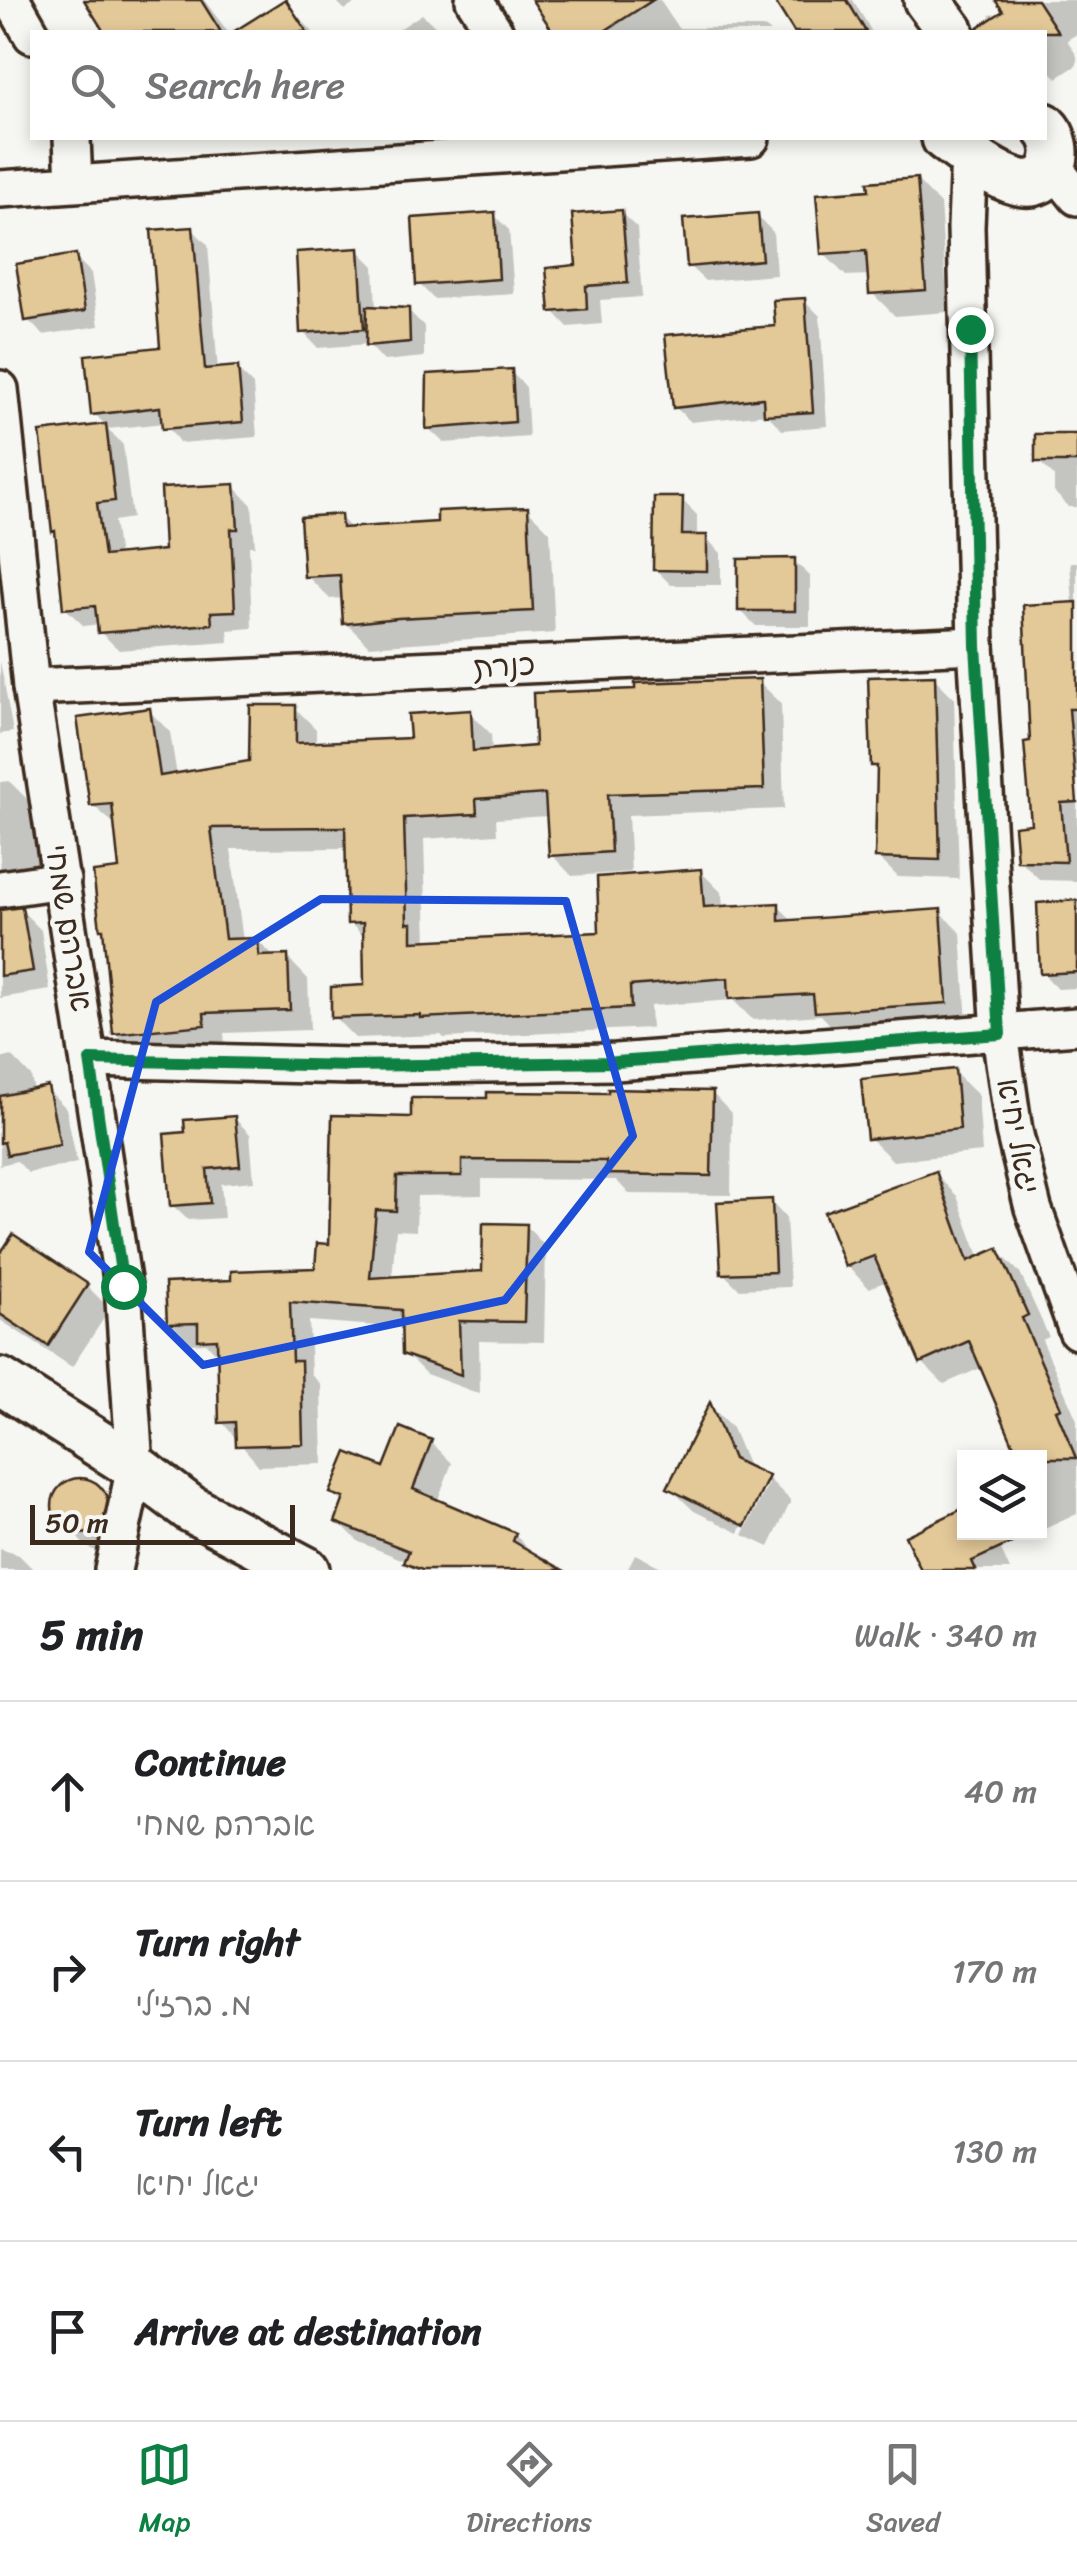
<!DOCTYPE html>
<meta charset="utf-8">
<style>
body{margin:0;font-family:Sriracha,"Playpen Sans Hebrew",sans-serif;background:#f2f2f2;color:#202124}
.controls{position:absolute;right:30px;bottom:30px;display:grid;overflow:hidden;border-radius:0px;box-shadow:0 5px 15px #0003}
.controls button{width:90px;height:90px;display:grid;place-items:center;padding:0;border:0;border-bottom:2px solid #e0e0e0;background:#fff;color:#202124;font:50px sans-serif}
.scale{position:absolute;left:30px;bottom:25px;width:265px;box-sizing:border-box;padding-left:10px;border:5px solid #3b2a1e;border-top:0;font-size:28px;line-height:35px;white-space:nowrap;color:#3b2a1e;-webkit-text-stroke:8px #f6f6f2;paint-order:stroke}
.stop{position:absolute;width:30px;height:30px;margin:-22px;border:8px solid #0b8043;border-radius:50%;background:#fff}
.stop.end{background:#0b8043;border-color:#fff;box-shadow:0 2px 10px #0008}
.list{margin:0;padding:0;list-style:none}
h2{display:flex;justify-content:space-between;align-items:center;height:130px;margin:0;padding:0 40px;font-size:42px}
h2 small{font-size:32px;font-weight:400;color:#757577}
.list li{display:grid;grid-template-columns:65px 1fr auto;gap:30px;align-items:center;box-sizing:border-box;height:180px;padding:0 40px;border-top:2px solid #e0e0e0}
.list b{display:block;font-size:38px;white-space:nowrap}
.list p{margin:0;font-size:32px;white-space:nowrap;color:#757577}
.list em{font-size:32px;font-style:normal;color:#757577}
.icon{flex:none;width:55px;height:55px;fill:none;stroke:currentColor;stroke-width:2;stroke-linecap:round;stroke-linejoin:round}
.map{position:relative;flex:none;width:1077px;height:1570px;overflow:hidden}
.search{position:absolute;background:#fff;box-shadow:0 5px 15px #0003;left:30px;right:30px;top:30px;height:110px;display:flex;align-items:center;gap:25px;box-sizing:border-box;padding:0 35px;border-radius:0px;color:#757577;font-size:38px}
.sheet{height:850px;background:#fff}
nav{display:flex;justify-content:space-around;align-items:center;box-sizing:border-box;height:140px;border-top:2px solid #e0e0e0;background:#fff;font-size:28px;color:#757577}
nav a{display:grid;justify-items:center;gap:5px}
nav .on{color:#0b8043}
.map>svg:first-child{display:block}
.shadow{fill:#0003}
.building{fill:#e3c898;stroke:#3b2a1e;stroke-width:2.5}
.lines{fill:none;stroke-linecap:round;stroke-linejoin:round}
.minor-casing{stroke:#3b2a1e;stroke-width:42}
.tertiary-casing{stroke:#3b2a1e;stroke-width:52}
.minor{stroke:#f6f6f2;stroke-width:35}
.tertiary{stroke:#f6f6f2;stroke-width:45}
.route{stroke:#0b8043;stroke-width:12}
.marked{fill:none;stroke:#1d4ed8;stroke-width:8;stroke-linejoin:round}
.labels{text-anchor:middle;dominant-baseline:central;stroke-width:9;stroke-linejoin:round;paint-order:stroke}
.street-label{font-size:30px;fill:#3b2a1e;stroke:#f6f6f2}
</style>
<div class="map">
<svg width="1077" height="1570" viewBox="0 0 1077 1570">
<rect width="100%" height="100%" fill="#f6f6f2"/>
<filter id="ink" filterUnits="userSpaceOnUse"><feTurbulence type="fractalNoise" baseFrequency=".01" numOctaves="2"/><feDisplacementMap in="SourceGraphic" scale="20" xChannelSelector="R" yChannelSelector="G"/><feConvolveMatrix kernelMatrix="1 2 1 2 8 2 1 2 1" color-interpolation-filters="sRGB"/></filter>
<g filter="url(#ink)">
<g class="shadow">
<path d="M88,0h116l24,32h-119z"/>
<path d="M335,0h25l-15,10z"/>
<path d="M536,0h124l18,28h88l5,4h-215z"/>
<path d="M777,0h76l19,32h-75z"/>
<path d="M999,0h78v34l-10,6 10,16v9l-20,13 -13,-13v-33h-65l14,-12 -4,-5 18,-2z"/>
<path d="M285,2l28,30h-75z"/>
<path d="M422,14l19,18h-46z"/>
<path d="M917,180l23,24 8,108 -53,4 -23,-23 -2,-18 -24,1 -23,-23 49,-61z"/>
<path d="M621,213l16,15 5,69 -42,3 2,24 -34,3 -15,-16 26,-43z"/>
<path d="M494,215l15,15 5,64 -80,5 -15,-15z"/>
<path d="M757,216l16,16 3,43 -71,6 -16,-15z"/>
<path d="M192,229l16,16 10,126 19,-2 16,16 4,52 -77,6 -16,-20 -56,6 15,16 9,73 -18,3 5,36 48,-4 67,-67 18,19 3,41h-6l3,82 -24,2 1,12 -110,8 -19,-18v-8l-16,2 -19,-18 -23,-173 65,-8 -13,-14 69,-64z"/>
<path d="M358,250l16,16 2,43 32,1 16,16v31l-40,4 -16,-17 -50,4 -15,-16z"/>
<path d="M75,257l16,16 8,53 -56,9 -15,-15z"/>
<path d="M804,300l16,16 7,110 -45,4 -15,-16 -76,8 -16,-15 102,-79z"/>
<path d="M511,372l15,15 3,50 -85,6 -16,-15z"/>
<path d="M1077,436v71h-8l-15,-15v-16l-16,-15z"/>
<path d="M682,500l15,15v23h9l15,15v32h-50l-16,-16z"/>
<path d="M527,509l23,23 5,101 -186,13 -23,-23 -2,-25 -14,1 -23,-23 33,-59 13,13 87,-6z"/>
<path d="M794,561l16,15v50h-54l-16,-16z"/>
<path d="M1070,562h7v319l-37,-1 -20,-20 14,-33 -1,-83 40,-139z"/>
<path d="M0,661l13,71 -13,2z"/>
<path d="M934,678l20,20 5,181 -61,-2 -20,-20 2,-86 -6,-6z"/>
<path d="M759,682l22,21 3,106 -156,6 3,57 -59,4 -21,-22 -2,-38 -53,3 1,15 -73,5 3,104 175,-9 98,-63 22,22 1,16 55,-3 16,16 146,-10 21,21 6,90 -129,10 -17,-18 -68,5 -20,-20 -83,6 1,22 -207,10 -3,-3 -86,3 -21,-21 33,-29 -1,-49 -16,-16 -2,-75 -117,1 12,92 14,-1 18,18 12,-1 21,22 2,51 -86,3 1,12 -89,9 -21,-21 7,-162 -5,-45 -25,-21 57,-94 21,21 7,44 75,-13 43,-55 21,21v15l96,-4 58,-27 21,21 1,18 45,-3z"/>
<path d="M9,781l23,23 13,61 -45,10v-93z"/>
<path d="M1077,902v86l-19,1 -16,-16z"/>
<path d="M22,911l19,19 9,60 -50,8v-83z"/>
<path d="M12,1056l19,20 3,16 13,-3 19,19 11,55 -49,10 -11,-12 -17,4v-106z"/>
<path d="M954,1072l24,23 4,57 -89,9 -23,-23z"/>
<path d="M712,1093l20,21 -1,81 -102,-1 -13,-14 -134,-1v16l-65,1 -1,35 -20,-1 -4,49 92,-5 42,-48 20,21 -2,95 -65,-1 1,53 -54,-20 -21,-21 -1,-25 -95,-7 2,54 10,9 2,80 -64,2 -37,-44 -2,-64 -14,-15 -15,1 -21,-21 63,-40 84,-13 97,-151z"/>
<path d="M234,1118l16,16 4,47 -33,3 3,34 -36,2 -16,-15 16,-71z"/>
<path d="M935,1174l22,22 23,63 18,-8 22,22 29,64 -7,3 35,80v94l-37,17v-73h-44l22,-10 -35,-81 -39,17 -22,-22 -35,-81 -18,7 -22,-22z"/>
<path d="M771,1202l15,16 4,69 -51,2 -16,-16z"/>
<path d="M0,1246l87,40 23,23 -38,58 -72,-47z"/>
<path d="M711,1406l21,22 17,41 19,9 23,23 -22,46 -26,-12 25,-51h-5l-24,49 -45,-22 -24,-23z"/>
<path d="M431,1442l21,21 -15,39 78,33 21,21 22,14h-143l-9,-9 -47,-19 -21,-21 7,-17 -12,-11 53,-23z"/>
<path d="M74,1480l18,1 30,29 -13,38 -16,2 -8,-4 -29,-32 3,-23z"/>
<path d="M964,1511v21h29l17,38h-87l-15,-33z"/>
<path d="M0,1549l19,6 15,15h-34z"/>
<path d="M635,1554l32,16h-40z"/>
</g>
<g class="building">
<path d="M84,0h117l20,32h-117z"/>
<path d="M286,0l21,32h-74l51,-32z"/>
<path d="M532,0h121l-50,32h-50z"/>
<path d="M774,0h73l19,32h-72z"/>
<path d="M995,0h42l21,32h-81v-4l26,-17z"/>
<path d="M917,178l9,112 -57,4 -3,-43 -45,3 -5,-60 53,-4 -1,-8z"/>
<path d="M622,210l6,73 -42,3 1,23 -37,3 -4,-44 30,-3 -4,-51z"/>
<path d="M495,212l4,67 -83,6 -4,-67z"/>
<path d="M758,213l4,47 -75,7 -4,-48z"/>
<path d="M193,227l12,142 33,-3 5,56 -81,7 -2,-22 -69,8 -6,-60 75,-8 -9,-117z"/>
<path d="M359,248l5,81 -64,4 -4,-81z"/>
<path d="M76,254l9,57 -60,10 -9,-57z"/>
<path d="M805,298l8,114 -49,3 -1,-17 -90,10 -8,-73 110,-9 -2,-26z"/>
<path d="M367,306l42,2 1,34 -44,4z"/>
<path d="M512,369l3,53 -89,7 1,-55z"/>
<path d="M106,424l9,77 -18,2 7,53 60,-6 -3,-62 74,-4 3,45h-7l4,82 -24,1 1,12 -114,9 -3,-27 -32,3 -8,-78 -3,1 -12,-100z"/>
<rect x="1035" y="434" width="42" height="28"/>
<path d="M654,497h29l-1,38h25v36l-54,-1z"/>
<path d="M528,507l5,104 -135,7 -55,6 -3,-49 -36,2 -4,-60 41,-3 1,14 95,-6v-11z"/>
<path d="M795,558v53h-57v-52z"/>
<path d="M1077,602v107h-8l8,93 -16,1 5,59 -49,-1 -3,-35 17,-2 -7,-82 6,-1 -7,-136z"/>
<path d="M935,675l5,185 -65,-2 2,-92h-6l-3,-89z"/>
<path d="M760,679l4,110 -156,5 3,58 -62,4 -4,-62 -69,5 1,15 -73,4 3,105h5v18l187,-9 -2,-55 104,-8 3,38 75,-4v18l162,-12 6,94 -132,9 -2,-18 -84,5 -1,-21 -98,8 1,22 -211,10v-3l-89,3v-31l33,-2 -1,-62 -16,1 -2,-97 -134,1 14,111 33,-1 1,18 29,-1 2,55 -86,3 1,12 -92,9 -10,-105h-3l-7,-57 26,-3 -7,-65 -22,2 -13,-88 73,-10 10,68 89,-15 1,-56h46v38l114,-5 -2,-24 63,-4 2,41 62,-5 -2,-53 102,-4v-6z"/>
<path d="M1077,900v72l-37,2 -3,-71z"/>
<path d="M22,907l11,64 -33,5v-66z"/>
<path d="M955,1069l5,60 -93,10 -6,-60z"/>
<path d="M48,1086l12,59 -53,10 -3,-13 -4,1v-47z"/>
<path d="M608,1089l105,2 -2,85 -105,-2v-13l-144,-1v16h-65l-1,35 -20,-1 -6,68 112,-7 1,-48 44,1 -3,98 -65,-1 2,54 -59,-21 -1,-44 -111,-8 2,59h9l2,83 -67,2 -1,-24 -16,1 -2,-84 -19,1v-17l-31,1 -2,-41 66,-3v-9l84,-3 2,-25 12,1 3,-129 79,2v-19h76v-6l121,1z"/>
<path d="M235,1116l5,50 -33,3 3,34 -40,3 -6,-72 21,-2 -1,-12z"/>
<path d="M936,1171l32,90 30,-13 30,67 -6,3 39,90 -5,2 20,48h-57l-50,-117 -49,22 -46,-107 -29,11 -21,-55z"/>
<path d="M772,1199l3,73 -54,2 -4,-72z"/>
<path d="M13,1234l75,50 -40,62 -48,-32v-60z"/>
<path d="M710,1402l23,57 36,17 -24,50 -78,-38z"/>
<path d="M400,1427l32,13 -19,49 103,44 -3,8 50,29h-141l-18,-7 5,-12 -74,-29 9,-24 -14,-5 17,-41 37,15z"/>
<circle cx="80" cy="1506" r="28"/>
<path d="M964,1508v24h71l-63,29 4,9h-55l-16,-34z"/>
</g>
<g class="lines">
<defs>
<g id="minor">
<path d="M12,0l20,35"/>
<path d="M474,0l21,32"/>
<path d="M72,138l2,45"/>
<path d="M969,153l-3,74 10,418 24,389 14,97 19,77 44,123"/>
<path d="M1053,167l24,30"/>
<path d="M0,189l751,-51"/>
<path d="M0,389l31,298 92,599 12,181 -22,103"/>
<path d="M31,687l945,-42"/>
<path d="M0,889l62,-9"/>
<path d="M90,1059l260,7 266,-4 461,-36"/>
</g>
<g id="tertiary">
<path d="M927,0l24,32"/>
<path d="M945,138c19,14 49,38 73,44 36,9 48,-35 26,-56"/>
<path d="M0,1381l135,86 56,42 115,61"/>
</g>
</defs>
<use href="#minor" class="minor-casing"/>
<use href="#tertiary" class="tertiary-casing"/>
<use href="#minor" class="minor"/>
<use href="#tertiary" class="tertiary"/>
</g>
</g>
<g class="lines" filter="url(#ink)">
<path class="route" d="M123,1286l-33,-226 260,6 266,-4 384,-28 -24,-388 -6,-317"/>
</g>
<path class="marked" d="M321,899l245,2 67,235 -128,164 -302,65 -114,-113 67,-250z"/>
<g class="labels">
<g class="street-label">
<text transform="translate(504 666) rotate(-3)">כנרת</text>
<text transform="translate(69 928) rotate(81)">אברהם שמחי</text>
<text transform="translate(1018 1136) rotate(79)">יגאל יחיא</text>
</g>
</g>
</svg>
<div class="controls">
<button><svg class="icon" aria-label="layers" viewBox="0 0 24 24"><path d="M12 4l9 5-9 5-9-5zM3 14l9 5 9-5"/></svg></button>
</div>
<div class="scale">50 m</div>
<div class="stop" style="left:123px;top:1286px"></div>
<div class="stop end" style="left:970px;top:329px"></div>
<div class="search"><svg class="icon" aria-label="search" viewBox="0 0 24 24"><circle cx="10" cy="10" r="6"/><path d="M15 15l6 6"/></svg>Search here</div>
</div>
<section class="sheet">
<h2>5 min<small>Walk · 340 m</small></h2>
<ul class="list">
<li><svg class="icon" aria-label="ahead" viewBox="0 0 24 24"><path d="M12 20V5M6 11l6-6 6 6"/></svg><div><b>Continue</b><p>אברהם שמחי</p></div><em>40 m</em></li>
<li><svg class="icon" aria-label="right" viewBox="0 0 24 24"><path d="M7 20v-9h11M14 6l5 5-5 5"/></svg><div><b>Turn right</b><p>מ. ברזילי</p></div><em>170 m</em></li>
<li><svg class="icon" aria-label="left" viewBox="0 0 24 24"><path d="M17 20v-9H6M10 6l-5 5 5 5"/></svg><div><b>Turn left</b><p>יגאל יחיא</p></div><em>130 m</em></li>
<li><svg class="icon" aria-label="arrive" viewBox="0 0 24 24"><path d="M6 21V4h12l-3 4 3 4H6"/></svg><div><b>Arrive at destination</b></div></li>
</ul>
</section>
<nav>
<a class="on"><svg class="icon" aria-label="map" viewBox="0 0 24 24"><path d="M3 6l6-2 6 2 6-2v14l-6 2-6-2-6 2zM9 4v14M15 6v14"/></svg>Map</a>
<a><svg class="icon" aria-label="directions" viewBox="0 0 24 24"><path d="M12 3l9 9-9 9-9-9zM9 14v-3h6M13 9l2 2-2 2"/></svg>Directions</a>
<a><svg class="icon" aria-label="saved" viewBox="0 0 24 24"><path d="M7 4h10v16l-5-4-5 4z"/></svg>Saved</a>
</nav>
